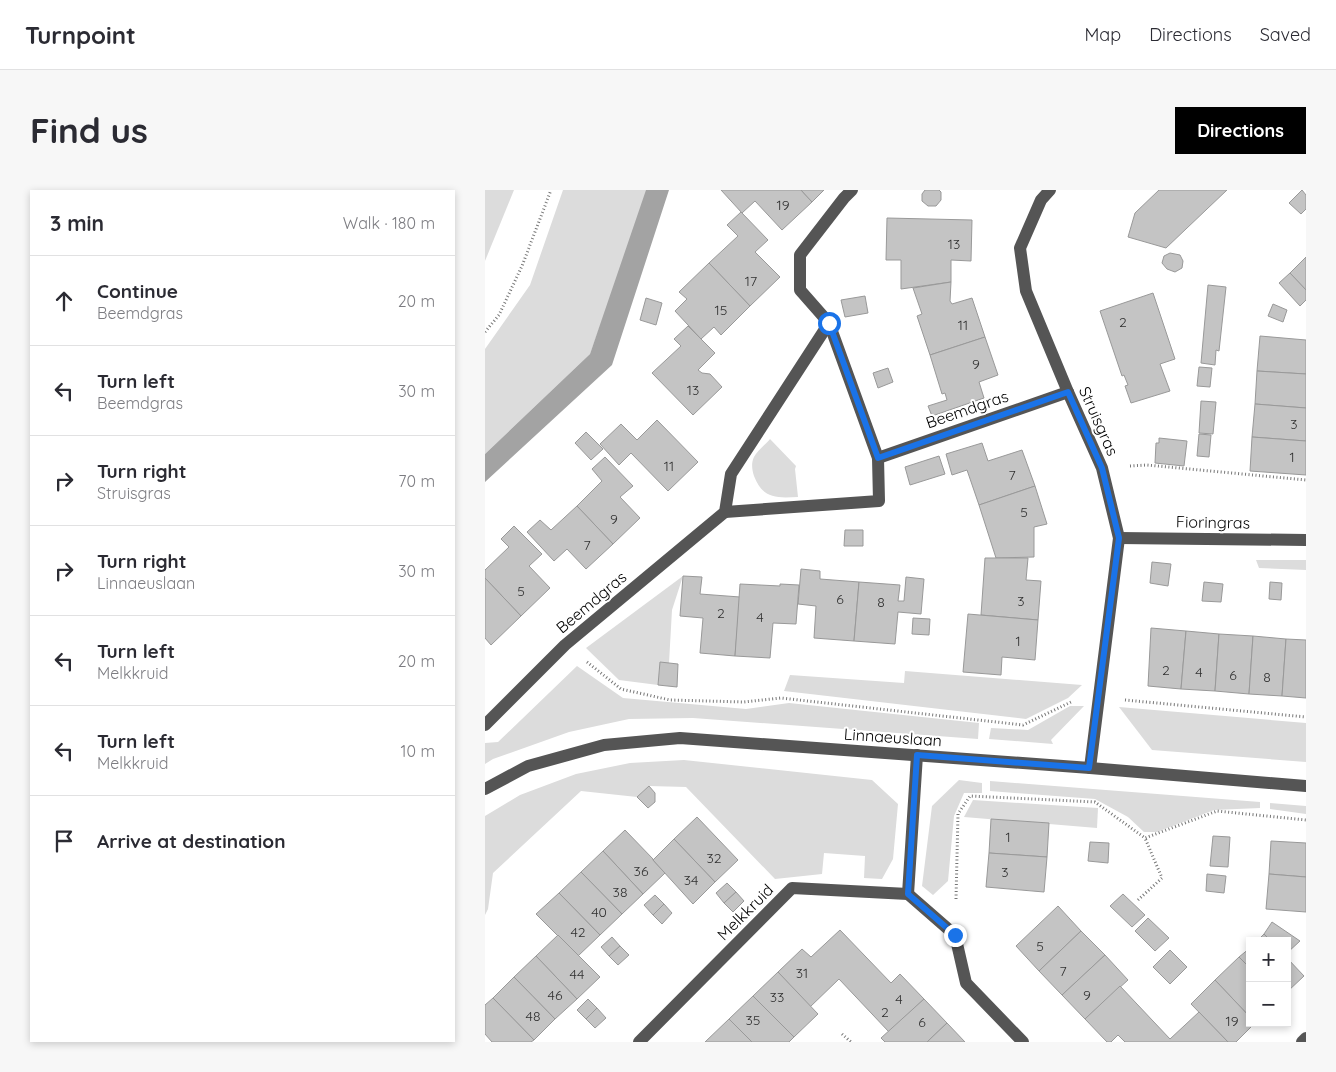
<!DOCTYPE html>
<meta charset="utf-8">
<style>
body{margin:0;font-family:Quicksand,sans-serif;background:#f7f7f7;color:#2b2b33}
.controls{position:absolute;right:15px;bottom:15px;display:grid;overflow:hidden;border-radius:0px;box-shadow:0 2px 8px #0003}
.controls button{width:45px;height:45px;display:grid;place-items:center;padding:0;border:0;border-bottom:1px solid #e1e1e2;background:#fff;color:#2b2b33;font:25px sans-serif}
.stop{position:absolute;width:15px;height:15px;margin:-11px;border:4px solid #1a73e8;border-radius:50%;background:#fff}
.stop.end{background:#1a73e8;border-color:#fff;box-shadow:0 1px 5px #0008}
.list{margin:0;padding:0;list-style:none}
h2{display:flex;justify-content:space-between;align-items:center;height:65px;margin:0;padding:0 20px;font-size:21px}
h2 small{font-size:16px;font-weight:400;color:#7c7c81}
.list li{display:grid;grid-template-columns:32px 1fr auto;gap:15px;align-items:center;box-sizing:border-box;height:90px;padding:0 20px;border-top:1px solid #e1e1e2}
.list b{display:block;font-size:19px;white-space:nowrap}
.list p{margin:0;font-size:16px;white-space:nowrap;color:#7c7c81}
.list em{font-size:16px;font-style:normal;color:#7c7c81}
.icon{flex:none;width:28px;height:28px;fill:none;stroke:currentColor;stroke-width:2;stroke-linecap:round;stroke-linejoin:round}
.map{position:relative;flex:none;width:821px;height:852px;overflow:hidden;border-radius:0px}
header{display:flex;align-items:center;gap:30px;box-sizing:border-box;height:70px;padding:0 25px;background:#fff;border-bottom:1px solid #e1e1e2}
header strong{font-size:24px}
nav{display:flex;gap:28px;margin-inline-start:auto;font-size:18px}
.intro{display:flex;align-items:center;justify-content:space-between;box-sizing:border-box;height:120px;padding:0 30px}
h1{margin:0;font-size:35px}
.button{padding:12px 22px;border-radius:0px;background:#000;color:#fff;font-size:18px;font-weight:700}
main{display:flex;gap:30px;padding:0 30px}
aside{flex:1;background:#fff;border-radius:0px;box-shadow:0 2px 8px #0003}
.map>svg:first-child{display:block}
.green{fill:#dcdcdc}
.water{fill:#a3a3a3}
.building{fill:#c4c4c4;stroke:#999}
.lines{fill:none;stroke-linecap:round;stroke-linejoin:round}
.path{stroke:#777;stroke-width:3;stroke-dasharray:1 2.5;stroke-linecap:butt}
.minor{stroke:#555;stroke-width:12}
.route{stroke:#1a73e8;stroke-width:6}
.labels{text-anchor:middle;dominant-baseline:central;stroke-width:4;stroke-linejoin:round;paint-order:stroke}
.number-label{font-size:14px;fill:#313131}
.street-label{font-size:16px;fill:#000;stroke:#fff}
</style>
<header>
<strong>Turnpoint</strong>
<nav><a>Map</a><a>Directions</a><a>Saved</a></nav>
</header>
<div class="intro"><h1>Find us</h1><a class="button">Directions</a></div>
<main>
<aside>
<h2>3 min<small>Walk · 180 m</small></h2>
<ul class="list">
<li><svg class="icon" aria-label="ahead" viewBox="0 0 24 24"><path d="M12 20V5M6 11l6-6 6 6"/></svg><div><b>Continue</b><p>Beemdgras</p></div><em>20 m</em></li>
<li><svg class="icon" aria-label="left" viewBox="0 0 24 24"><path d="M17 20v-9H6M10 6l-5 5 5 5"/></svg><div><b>Turn left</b><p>Beemdgras</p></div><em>30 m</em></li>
<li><svg class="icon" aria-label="right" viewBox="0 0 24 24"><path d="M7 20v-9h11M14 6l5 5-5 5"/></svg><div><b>Turn right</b><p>Struisgras</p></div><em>70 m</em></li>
<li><svg class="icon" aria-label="right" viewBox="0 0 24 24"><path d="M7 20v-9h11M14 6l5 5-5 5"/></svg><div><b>Turn right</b><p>Linnaeuslaan</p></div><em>30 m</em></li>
<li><svg class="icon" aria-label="left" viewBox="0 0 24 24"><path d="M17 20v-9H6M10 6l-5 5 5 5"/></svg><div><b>Turn left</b><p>Melkkruid</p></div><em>20 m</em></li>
<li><svg class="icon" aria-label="left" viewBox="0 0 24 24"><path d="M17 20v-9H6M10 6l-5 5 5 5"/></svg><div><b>Turn left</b><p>Melkkruid</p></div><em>10 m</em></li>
<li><svg class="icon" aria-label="arrive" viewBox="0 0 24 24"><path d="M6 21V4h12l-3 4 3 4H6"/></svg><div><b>Arrive at destination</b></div></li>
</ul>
</aside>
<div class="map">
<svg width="821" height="852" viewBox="0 0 821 852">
<rect width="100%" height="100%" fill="#fff"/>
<g class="green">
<path d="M0,0h29l-29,71z"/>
<path d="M78,0h86l-59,164 -105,100v-105l45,-64z"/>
<path d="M285,249l26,27 -1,3 3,28c-22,1 -35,2 -44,-21 -2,-6 -3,-13 0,-19 4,-7 12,-13 16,-18z"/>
<path d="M771,370h50v10l-47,-2z"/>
<path d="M198,386l-11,34 -3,53h-9l-2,22 -39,-5 -33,-32z"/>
<path d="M92,476l46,32 123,11 43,-6 190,20 -1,16 -285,-21 -64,1 -60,13 -76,27 -8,5v-21l13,-1z"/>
<path d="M420,481l177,14 -14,13 -42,21 -242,-28 6,-16 114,8z"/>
<path d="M585,516h14l-33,34 2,4 -64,-5 2,-11 37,2z"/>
<path d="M634,517l187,16v39l-154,-12z"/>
<path d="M199,570l188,20 26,24 -5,55 -11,20 -18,-1 1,-22 -41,-3 -2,21 -47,5 -89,-92 -37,-1 -12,11 -56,-6 -88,82 -5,36 -3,6v-99l35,-21 56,-21 54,-11z"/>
<path d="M474,590l23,3v10h-18l-10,23 -6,65 -15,14 -11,-9 10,-80z"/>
<path d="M505,591l270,21v6l-46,2 -57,22h-13l-16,-15 -33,-18 -105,-8z"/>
<path d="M488,610l125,8 -1,20 -133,-11z"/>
<path d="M785,613l36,3v8l-36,-5z"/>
</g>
<path class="water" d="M161,0h23l-57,175 -127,117v-28l105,-100z"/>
<g class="building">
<path d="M236,0h80l11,12 -30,28 -27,-29 -13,12z"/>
<path d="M316,0h23l-12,12z"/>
<path d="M440,0h14l2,2v8l-5,6h-8l-6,-5v-7z"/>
<path d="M674,0h68l-61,58 -38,-11 7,-24z"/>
<path d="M817,0l4,5v14l-5,5 -12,-11z"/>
<path d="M256,22l27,28 -13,12 25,25 -30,29 -41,-43 29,-27 -11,-11z"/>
<path d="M402,28l85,2 -1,41 -20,-1v22l-50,7v-29h-15z"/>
<path d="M685,63l10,2 3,6 -1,7 -7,4 -8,-3 -5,-6 2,-7z"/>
<path d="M821,67v33l-16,-17z"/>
<path d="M224,73l41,43 -29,29 -7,-8 -13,12 -26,-28 12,-12 -8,-7z"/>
<path d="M805,83l16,17v10l-6,6 -21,-23z"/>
<path d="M466,92l-1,19 2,3 20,-6 13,39 -55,18 -13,-39 5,-2 -9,-26z"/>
<path d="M723,95l18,2 -7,64 -3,-1 -1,15 -14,-2z"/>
<path d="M668,103l22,66 -15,5 10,27 -39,12 -6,-17 3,-1 -4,-10 -2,1 -22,-65z"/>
<path d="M380,106l3,17 -23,4 -4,-17z"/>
<path d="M161,108l16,5 -6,22 -16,-5z"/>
<path d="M788,114l14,6 -4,12 -15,-6z"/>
<path d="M203,136l27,27 -17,17 4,3 8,1 12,13 -29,28 -41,-42 29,-27 -7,-7z"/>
<path d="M775,146l46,4v34l-49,-3z"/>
<path d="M500,147l13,38 -19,7 5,16 -52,18 -4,-10 19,-6 -2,-7 -3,1 -12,-39z"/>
<path d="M714,177l13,1 -2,19 -13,-1z"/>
<path d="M403,178l5,14 -15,6 -5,-15z"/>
<path d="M772,181l49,3v34l-51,-4z"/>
<path d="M716,211l15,1 -3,32 -14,-1z"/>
<path d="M770,214l51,4v33l-54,-4z"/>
<path d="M172,230l41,42 -30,29 -37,-38 -12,12 -19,-21 21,-20 16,16z"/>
<path d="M101,242l17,17 -12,11 -16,-17z"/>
<path d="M714,244l12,1 -2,22 -12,-1z"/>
<path d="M767,247l54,4v34l-56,-4z"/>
<path d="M674,248l28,3 -3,25 -29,-3 1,-20h3z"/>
<path d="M497,253l6,18 34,-11 13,36 -56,19 -12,-35 -15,5 -6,-21z"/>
<path d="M454,266l6,18 -35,11 -5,-18z"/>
<path d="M120,267l28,29 -13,11 20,21 -27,26 -36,-38 25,-25 -10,-12z"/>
<path d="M550,296l12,38 -13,3v30l-38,1 -17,-53z"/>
<path d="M92,316l36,38 -27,25 -19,-20 -13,12 -27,-29 13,-12 11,10z"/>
<path d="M29,336l28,28 -13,12 21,22 -29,28 -36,-38v-8l24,-23 -8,-8z"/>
<path d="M360,340h18v16h-19z"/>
<path d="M500,368h43l-2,22 15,1 -3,39 -57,-5z"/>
<path d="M667,372l19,2 -3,22 -18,-3z"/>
<path d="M316,379l19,2v8l39,3 -5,59 -40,-3 2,-32 -18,-2z"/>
<path d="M198,386l19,1 -2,17 40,3 -5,59 -35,-3 3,-35 -23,-2z"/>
<path d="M421,387l18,2 -3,35 -23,-2 -3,32 -41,-3 5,-59 41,3 -2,16h6z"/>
<path d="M0,388l36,38 -30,29 -6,-7z"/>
<path d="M719,392l19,2 -2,18 -19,-1z"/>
<path d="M785,392l12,1 -1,17 -12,-1z"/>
<path d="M255,394l40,2v-2l19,1 -3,39 -23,-1 -3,35 -35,-2z"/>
<path d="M483,424l70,6 -3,40 -33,-3 -1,18 -38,-3z"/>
<path d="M428,428l17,1 -1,16 -17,-1z"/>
<path d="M666,438l35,3 -5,58 -33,-3z"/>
<path d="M701,441l33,3 -4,57 -34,-2z"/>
<path d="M734,444l34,2 -4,58 -34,-3z"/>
<path d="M768,446l33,3 -4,57 -33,-2z"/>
<path d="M801,449l20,1v58l-24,-2z"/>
<path d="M175,472l18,2 -1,23 -19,-2z"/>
<path d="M164,596l6,7v9l-7,6 -11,-11z"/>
<path d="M212,627l41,43 -23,22 -41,-43z"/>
<path d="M506,629l58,4 -2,34 -58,-4z"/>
<path d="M140,640l28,29v1l12,13 -22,21 -40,-43z"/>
<path d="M728,646l17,1 -2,30 -18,-1z"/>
<path d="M189,649l41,43 -22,22 -40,-44z"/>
<path d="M786,651l35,2v34l-37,-3z"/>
<path d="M605,652l19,1 -1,20 -20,-2z"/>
<path d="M118,661l40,43 -21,20 -41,-42z"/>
<path d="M504,663l58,4 -3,35 -58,-5z"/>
<path d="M96,682l41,42 -22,21 -41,-42z"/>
<path d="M722,684l19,2 -2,17 -18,-2z"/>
<path d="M784,684l37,3v35l-40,-3z"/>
<path d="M242,693l9,9 -12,11 -8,-10z"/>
<path d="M251,702l8,9 -11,11 -9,-9z"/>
<path d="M74,703l41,42 -22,21 -42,-42z"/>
<path d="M638,704l22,21 -13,12 -22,-21z"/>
<path d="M170,705l9,9 -11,11 -9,-10z"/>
<path d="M179,714l8,9 -10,11 -9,-9z"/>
<path d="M573,716l23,25 -42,40 -23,-25z"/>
<path d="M663,728l21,20 -14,13 -20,-20z"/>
<path d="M787,732l28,19 -13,12v-12h-16l-7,-7z"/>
<path d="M355,740l51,53 9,-9 24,25 -35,33 -50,-53 -29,28 -32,-35 24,-23 9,8z"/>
<path d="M596,741l24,24 -43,40 -23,-24z"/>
<path d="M779,744l7,7h-14z"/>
<path d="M73,745l42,42 -23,22 -41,-43z"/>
<path d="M127,747l8,9 -11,10 -8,-9z"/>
<path d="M135,756l9,9 -11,10 -9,-9z"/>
<path d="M765,758v20l-11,-11z"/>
<path d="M685,760l17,17 -17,17 -17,-17z"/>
<path d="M620,765l23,25 -43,39 -23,-24z"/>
<path d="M51,766l41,43 -22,20 -41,-42z"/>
<path d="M754,767l11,11v49l-35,-37z"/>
<path d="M802,768l17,18 -17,16z"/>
<path d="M293,782l40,42 -24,23 -41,-41z"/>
<path d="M29,787l41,42 -21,21 -41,-42z"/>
<path d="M730,790l35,37v6h5l-19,19h-8l-37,-38z"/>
<path d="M635,796l50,53 29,-27 29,30h-103l-7,-7 -7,7h-4l-22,-23z"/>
<path d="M268,806l41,41 -5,5h-37l-23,-23z"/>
<path d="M8,808l41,42 -3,2h-39l-7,-8v-29z"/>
<path d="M103,809l9,9 -11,11 -9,-9z"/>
<path d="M439,809l23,24 -20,19h-42l-4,-4z"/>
<path d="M112,818l9,10 -11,10 -9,-9z"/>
<path d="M244,829l23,23h-47z"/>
<path d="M462,833l18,19h-38z"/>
</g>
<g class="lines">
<g class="path">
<path d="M0,142l14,-17 23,-49 29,-76"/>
<path d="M645,276l17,-1 159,15"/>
<path d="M102,472l34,27 49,11 74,2 37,-4 242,27 48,-23"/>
<path d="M640,510l181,17"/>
<path d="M471,709l2,-85 12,-18 125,6 50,36 72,-27 89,9"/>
<path d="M653,710l24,-22 -17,-40"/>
<path d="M357,844l9,8"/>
</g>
<g class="minor">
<path d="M367,0l-8,8 -44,57v35l29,33 49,135"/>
<path d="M565,0l-9,10 -21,48 6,43 42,101 34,76 17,70 -29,230"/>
<path d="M240,322l154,-11 -1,-43 190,-66"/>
<path d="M634,348l187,2"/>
<path d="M0,535l80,-80 160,-133 6,-38 98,-151"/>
<path d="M0,599l43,-23 76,-21 76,-7 410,30 216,18"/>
<path d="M423,704l9,-139"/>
<path d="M154,852l153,-154 116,6 47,41 11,48 57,59"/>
<path d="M817,852l4,-4"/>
</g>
</g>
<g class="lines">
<path class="route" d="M344,133l49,135 190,-66 34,76 17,70 -30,230 -172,-13 -9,139 47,41"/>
</g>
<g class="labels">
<g class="number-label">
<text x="298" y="15">19</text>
<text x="469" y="54">13</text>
<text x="266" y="91">17</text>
<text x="236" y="120">15</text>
<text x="638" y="132">2</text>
<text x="478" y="135">11</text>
<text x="491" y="174">9</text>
<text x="208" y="200">13</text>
<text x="809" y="234">3</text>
<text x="807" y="267">1</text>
<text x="184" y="276">11</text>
<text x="527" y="285">7</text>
<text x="539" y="322">5</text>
<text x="129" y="329">9</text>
<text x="102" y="355">7</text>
<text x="36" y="401">5</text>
<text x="355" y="409">6</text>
<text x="536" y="411">3</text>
<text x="396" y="412">8</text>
<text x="236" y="423">2</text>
<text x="275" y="427">4</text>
<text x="533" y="451">1</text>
<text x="681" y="480">2</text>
<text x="714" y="482">4</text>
<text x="748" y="485">6</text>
<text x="782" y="487">8</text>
<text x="523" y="647">1</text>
<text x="229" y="668">32</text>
<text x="156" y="681">36</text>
<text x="520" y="682">3</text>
<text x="206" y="690">34</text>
<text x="135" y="702">38</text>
<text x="114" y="722">40</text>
<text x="93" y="742">42</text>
<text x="555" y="756">5</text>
<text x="578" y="781">7</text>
<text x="317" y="783">31</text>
<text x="92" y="784">44</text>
<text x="70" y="805">46</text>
<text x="602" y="805">9</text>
<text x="292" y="807">33</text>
<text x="414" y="809">4</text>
<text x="400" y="822">2</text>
<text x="48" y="826">48</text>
<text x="268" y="830">35</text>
<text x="747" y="831">19</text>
<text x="437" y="832">6</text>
</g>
<g class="street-label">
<text transform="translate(482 219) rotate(-19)">Beemdgras</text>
<text transform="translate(614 231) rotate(66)">Struisgras</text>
<text transform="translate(728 332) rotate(1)">Fioringras</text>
<text transform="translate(106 412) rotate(-40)">Beemdgras</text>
<text transform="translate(408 547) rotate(4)">Linnaeuslaan</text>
<text transform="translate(260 722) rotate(-45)">Melkkruid</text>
</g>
</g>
</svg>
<div class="controls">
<button>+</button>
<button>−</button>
</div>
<div class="stop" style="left:344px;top:133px"></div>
<div class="stop end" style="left:470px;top:745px"></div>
</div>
</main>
